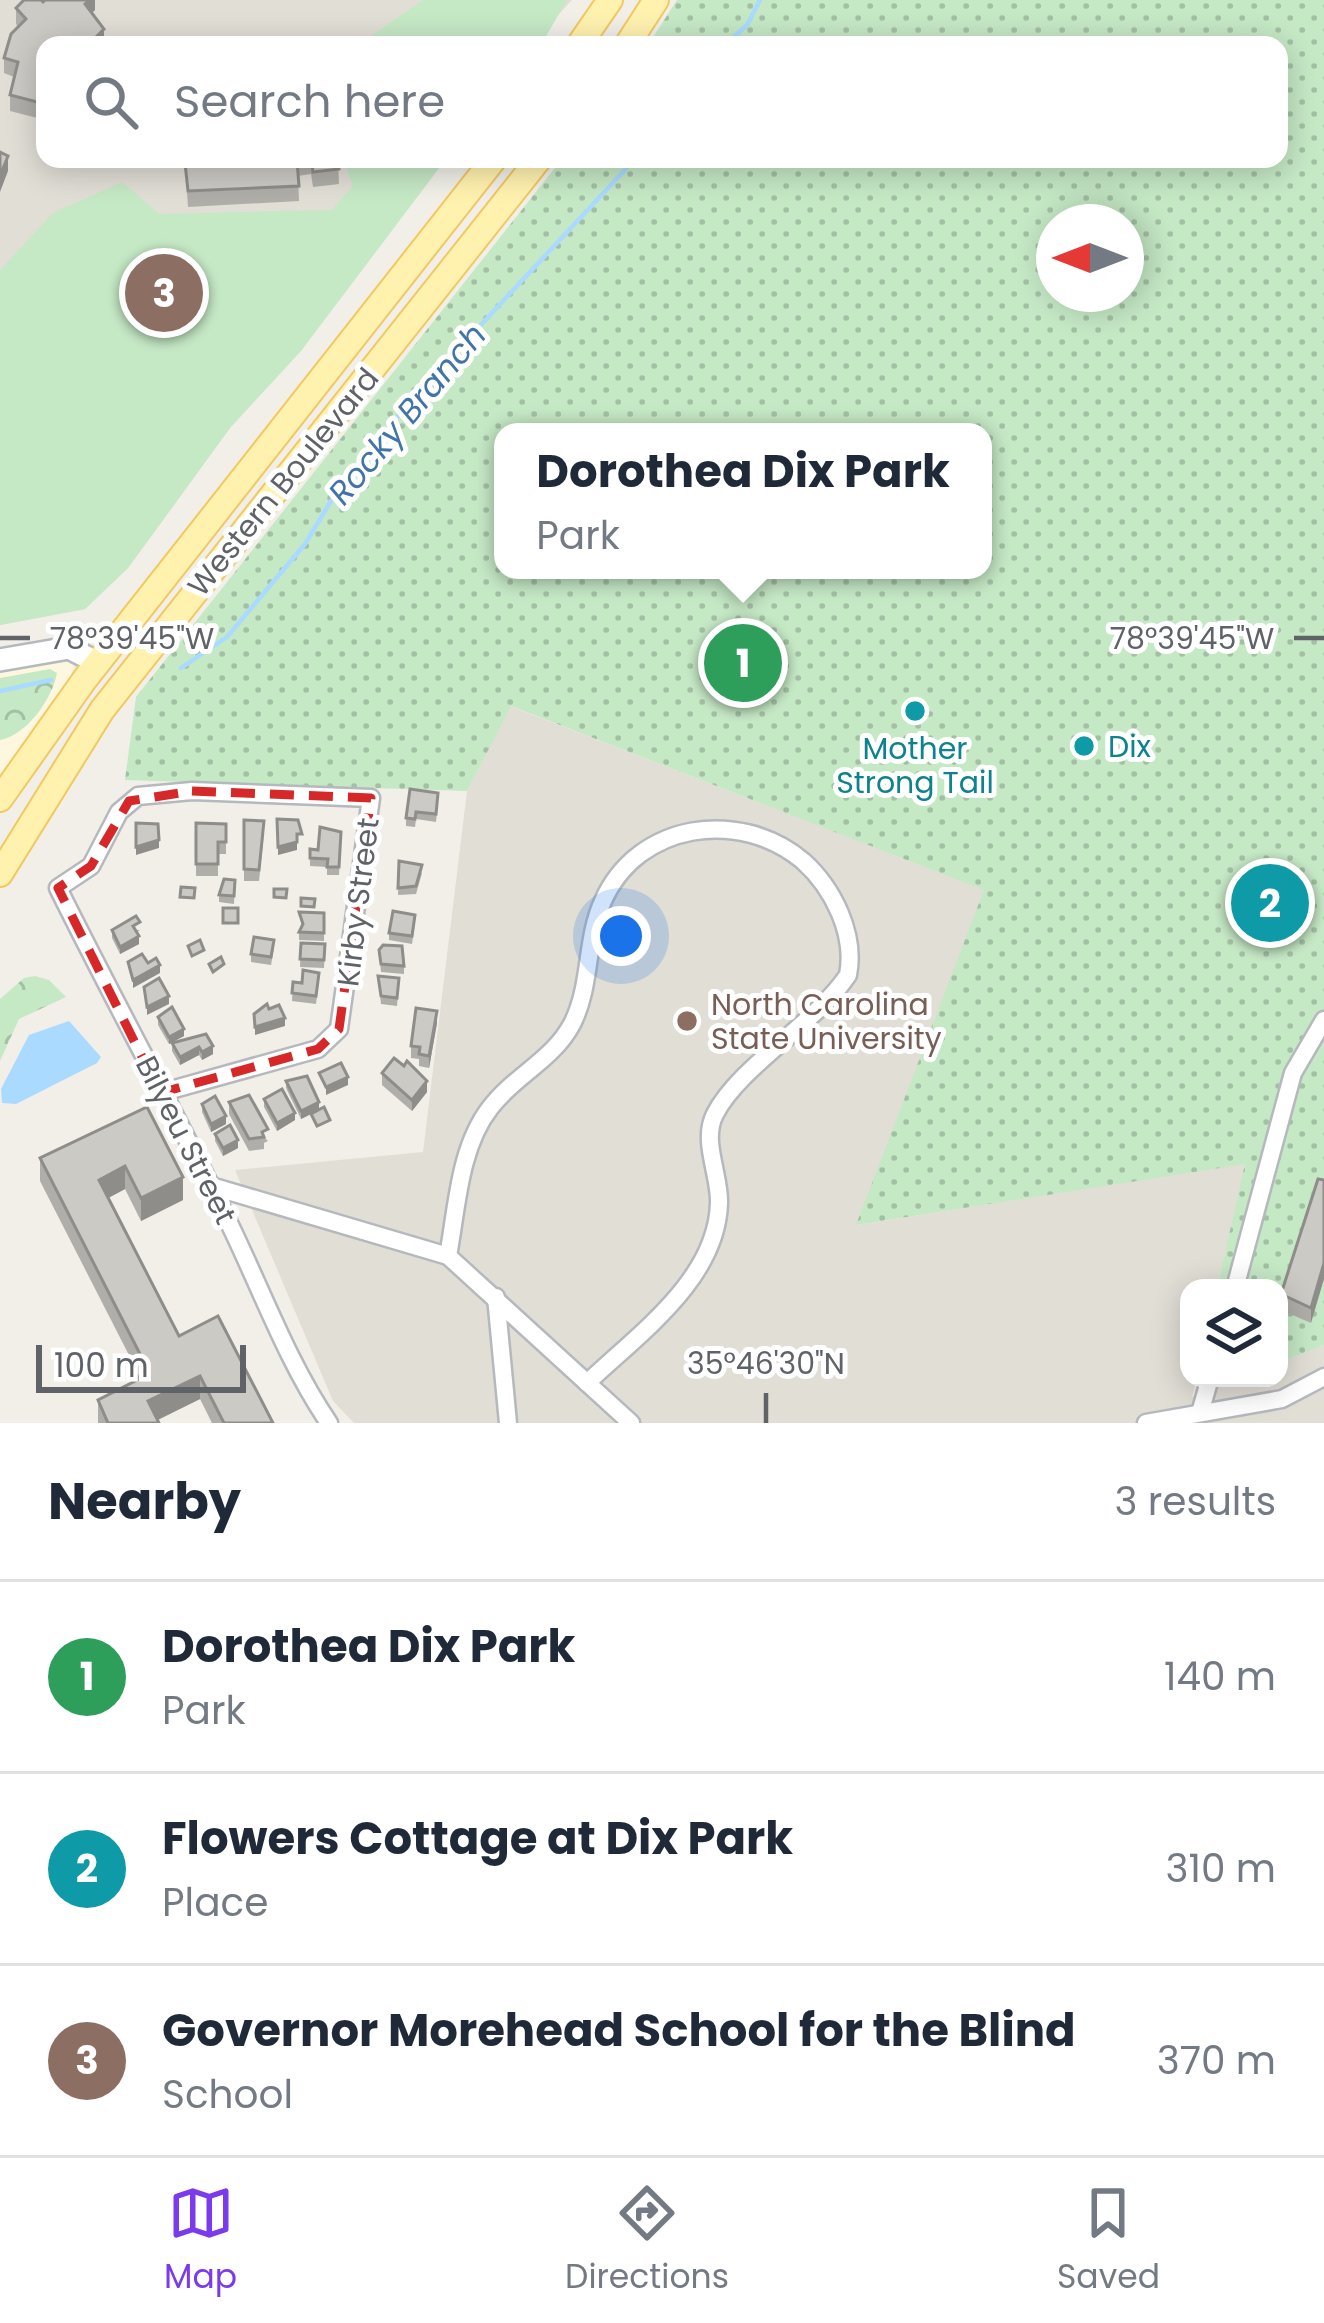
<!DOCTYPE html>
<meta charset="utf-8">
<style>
body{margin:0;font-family:Poppins,sans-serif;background:#f6f6f7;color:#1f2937}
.controls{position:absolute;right:36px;bottom:36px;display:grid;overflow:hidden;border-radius:24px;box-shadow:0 6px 30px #0003}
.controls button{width:108px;height:108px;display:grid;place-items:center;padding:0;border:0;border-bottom:3px solid #e0e1e3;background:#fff;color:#1f2937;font:60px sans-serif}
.compass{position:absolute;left:1036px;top:204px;width:108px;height:108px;border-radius:50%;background:#fff;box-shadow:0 6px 30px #0003;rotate:270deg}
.scale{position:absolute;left:36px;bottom:30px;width:210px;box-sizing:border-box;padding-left:12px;border:6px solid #5f6368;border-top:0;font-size:33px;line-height:42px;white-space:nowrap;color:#5f6368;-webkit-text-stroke:9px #fff;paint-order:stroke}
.you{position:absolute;left:621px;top:936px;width:42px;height:42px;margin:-30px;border:9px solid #fff;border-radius:50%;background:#1a73e8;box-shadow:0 0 0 18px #1a73e833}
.badge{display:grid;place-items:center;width:78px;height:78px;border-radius:50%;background:#7c3aed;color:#fff;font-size:39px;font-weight:700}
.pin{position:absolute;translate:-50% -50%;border:6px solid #fff;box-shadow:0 3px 12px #0006}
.popup{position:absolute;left:494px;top:423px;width:498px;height:156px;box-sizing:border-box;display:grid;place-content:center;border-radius:24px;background:#fff;filter:drop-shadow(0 3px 9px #0005);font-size:39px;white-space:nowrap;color:#747a83}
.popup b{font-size:45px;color:#1f2937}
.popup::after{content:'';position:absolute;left:50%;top:100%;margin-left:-24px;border:24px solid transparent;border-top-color:#fff}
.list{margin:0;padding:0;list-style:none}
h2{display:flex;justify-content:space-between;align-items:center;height:156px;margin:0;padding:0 48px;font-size:51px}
h2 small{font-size:39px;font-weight:400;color:#747a83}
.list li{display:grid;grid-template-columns:78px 1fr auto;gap:36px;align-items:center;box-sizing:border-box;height:192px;padding:0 48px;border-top:3px solid #e0e1e3}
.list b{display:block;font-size:45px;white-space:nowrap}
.list p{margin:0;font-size:39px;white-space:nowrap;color:#747a83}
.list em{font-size:39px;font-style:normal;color:#747a83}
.icon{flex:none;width:66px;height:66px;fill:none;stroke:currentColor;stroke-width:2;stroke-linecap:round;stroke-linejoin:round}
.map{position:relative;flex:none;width:1324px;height:1423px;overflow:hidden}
.search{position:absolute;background:#fff;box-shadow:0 6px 30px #0003;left:36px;right:36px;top:36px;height:132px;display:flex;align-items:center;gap:30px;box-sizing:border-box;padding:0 42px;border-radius:24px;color:#747a83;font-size:45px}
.sheet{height:732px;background:#fff}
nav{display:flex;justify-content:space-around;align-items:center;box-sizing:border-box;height:168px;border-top:3px solid #e0e1e3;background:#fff;font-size:33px;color:#747a83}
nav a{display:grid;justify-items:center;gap:6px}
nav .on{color:#7c3aed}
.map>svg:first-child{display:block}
.commercial{fill:#fef7e0}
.education{fill:#e1ded6}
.green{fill:#c5e8c5}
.forest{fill:url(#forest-crowns)}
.park{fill:url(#park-dots);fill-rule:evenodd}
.water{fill:#aadaff}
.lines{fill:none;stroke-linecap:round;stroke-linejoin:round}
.stream{stroke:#aadaff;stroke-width:4.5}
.minor-casing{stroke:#b5b8bc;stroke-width:21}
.tertiary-casing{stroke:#b5b8bc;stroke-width:26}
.primary-casing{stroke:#f2c960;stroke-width:28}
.minor{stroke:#fff;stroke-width:16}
.tertiary{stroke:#fff;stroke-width:21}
.primary{stroke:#fff2af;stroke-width:24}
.wall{fill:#afaea9}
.shaded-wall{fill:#8f8d8a}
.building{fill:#cccac5;stroke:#8f8d8a;stroke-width:3}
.marked{fill:none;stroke:#d62828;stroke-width:9;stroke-dasharray:24 15;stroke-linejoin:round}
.ticks{fill:none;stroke:#5f6368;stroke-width:4.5}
.culture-dot{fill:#0f9aa8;stroke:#fff;stroke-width:4.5}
.education-dot{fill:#8d6e63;stroke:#fff;stroke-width:4.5}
.labels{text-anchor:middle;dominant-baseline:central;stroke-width:10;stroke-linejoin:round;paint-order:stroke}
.street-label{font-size:30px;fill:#5f6368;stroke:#fff}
.culture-label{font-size:30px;fill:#0d838f;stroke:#fff;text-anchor:start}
.education-label{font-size:30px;fill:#785e54;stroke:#fff;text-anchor:start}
.water-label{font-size:33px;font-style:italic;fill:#4174aa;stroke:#fff}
.ticks-label{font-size:30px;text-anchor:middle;fill:#5f6368;stroke:#fff;stroke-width:10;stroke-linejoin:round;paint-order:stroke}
</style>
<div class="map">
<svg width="1324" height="1423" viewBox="0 0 1324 1423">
<defs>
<pattern id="forest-crowns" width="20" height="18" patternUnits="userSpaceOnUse" patternTransform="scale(3)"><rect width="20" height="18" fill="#c5e8c5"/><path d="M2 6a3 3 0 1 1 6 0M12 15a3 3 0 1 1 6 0" fill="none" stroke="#a3c0a4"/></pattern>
<pattern id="park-dots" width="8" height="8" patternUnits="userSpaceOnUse" patternTransform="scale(3)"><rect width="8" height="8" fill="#c5e8c5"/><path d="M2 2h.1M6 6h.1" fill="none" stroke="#a3c0a4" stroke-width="1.8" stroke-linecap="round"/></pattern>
</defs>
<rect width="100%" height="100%" fill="#f1efe8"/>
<path class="commercial" d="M62,657l11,9 -2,12 -71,106v-117z"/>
<g class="education">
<path d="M0,0h572l-41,45h-486v114h381l-298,409 -43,41 -85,16z"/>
<path d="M510,706l475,184 -128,335 389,-62 -29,125h-28v90h8l-5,19 50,-19h37v-15l45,-18v78h-970l-21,-22 -98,-231 188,-18 44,-361z"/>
</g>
<g class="green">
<path d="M423,0h144l-26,45h-183z"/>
<path d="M343,159h103l-145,192 -71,77 -102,140 -43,41 -85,16v-355l53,-57 69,-31 37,32 173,-4 21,-24z"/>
</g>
<g class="forest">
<path d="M50,669l7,4c-5,26 -30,62 -57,67v-62z"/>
<path d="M35,976l14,4 17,17 -47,22 -19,42v-62l24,-21z"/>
</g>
<path class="park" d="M677,0h647v1345l-45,18v-75h-62l28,-124 -389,61 128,-335 -473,-184 -44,85 -342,-11 11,-83 426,-538h717v-114h-631zM1054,222h72v72h-72zM503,432h480v138h-480z"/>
<path class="water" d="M69,1021l32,36 -4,6 -81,41 -14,-1 -1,-14 28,-54z"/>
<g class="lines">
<g class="stream">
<path d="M725,45l22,-20 13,-25"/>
<path d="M181,668l46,-31 78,-93 35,-58 72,-87 223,-240"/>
<path d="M0,691l51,-11"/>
</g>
<defs>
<g id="minor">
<path d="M160,1093l158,-44 21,-20 32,-231 -179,-7 -54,5 -19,16 -28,54 -33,22c56,113 117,224 172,337 32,66 58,138 99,198"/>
<path d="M211,1186l237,70 183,167"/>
<path d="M448,1256c9,-48 11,-108 42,-148 24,-32 63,-48 82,-84 20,-39 13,-84 31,-123 35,-79 137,-93 200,-40 30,27 53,73 45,114 -33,49 -108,91 -133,139 -14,27 5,60 4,89 -2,77 -82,132 -132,180"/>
<path d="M1235,1288l58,-215 31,-53"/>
<path d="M496,1297l12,126"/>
<path d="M1200,1413l10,-35"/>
<path d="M1146,1423l136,-24 42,-22"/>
</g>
<path id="tertiary" d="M0,660l69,-12 29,15"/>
<g id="primary">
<path d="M579,45l31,-45"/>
<path d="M627,45l29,-45"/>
<path d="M0,799l85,-120 409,-520"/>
<path d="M0,874l102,-164 437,-551"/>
</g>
</defs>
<use href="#minor" class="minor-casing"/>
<use href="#tertiary" class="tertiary-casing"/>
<use href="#primary" class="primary-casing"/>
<use href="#minor" class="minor"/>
<use href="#tertiary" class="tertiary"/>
<use href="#primary" class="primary"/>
</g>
<g class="wall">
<path d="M95,0v10l-50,35v75l-35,-9v-16l4,-18 -10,-4v-15l14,-31 -2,-3v-16l27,-6z"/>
<path d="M338,159l1,25 -26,3 -2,-13 -13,2 1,25 -111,6 -3,-44z"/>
<path d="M438,801l-2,21 -20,-3 -1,8 -9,-1v-8z"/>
<path d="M244,820l20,13 -5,48h-15z"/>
<path d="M196,823l30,1v30h-8v22h-22z"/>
<path d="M341,832l-2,43h-12v-8l-17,-1v-17l8,1z"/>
<path d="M399,861l23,12 -6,21 -18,1z"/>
<path d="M235,880l-1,24 -15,-2v-7z"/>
<path d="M1288,896l-8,25 -28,-9v-8z"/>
<path d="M299,912l25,1v28l-25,-1v-8l3,-5z"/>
<path d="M415,923l-3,21 -23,-4v-7z"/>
<path d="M112,930h28l-3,2 2,12 -19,10 -8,-16z"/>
<path d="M301,943l24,1 -1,24 -24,-1z"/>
<path d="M274,948l-3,17 -20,-3v-8z"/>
<path d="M379,950l25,16v8l-23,-2z"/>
<path d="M378,976l21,2 -2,28 -16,-2z"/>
<path d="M319,981l-3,23 -24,-3 1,-19z"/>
<path d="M158,1017l26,19 -15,8 -11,-19z"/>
<path d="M437,1023l-8,45 -10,-2v-7l-8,-1v-12z"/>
<path d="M206,1034l7,20 -11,6 -3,-5 -19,10 -8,-14v-8z"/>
<path d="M382,1073l45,19 -15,19 -30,-26z"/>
<path d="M286,1081l33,29 -18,9 -15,-31z"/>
<path d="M264,1099l31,21 -18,11 -13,-24z"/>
<path d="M229,1102l39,39 -4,2v6l-15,2 -20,-37z"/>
<path d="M202,1104l24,20 -15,8 -9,-20z"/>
<path d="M147,1107l36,93 -42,21 -16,-32 -17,9 71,138 94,87h-61l-12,-24 -42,21 1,3h-61v-23l33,-17 2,-20 -93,-182v-23z"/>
<path d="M215,1134l23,14 -15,8 -8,-15z"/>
<path d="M1318,1179l-7,144 -30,-13v-16z"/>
</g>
<g class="shaded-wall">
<path d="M90,0h5v10l-10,10v-16z"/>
<path d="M104,29v16h-16z"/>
<path d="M8,156v15l-8,21v-16z"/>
<path d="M159,840v8l-23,7v-8z"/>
<path d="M297,842v8l-19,5v-8z"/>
<path d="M139,936v8l-19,10v-7z"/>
<path d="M160,965v8l-27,15v-8z"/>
<path d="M169,996v8l-22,11v-8z"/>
<path d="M437,1011v12l-8,45v-12z"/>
<path d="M285,1018v8l-30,9v-8z"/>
<path d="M184,1029v7l-15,8v-7z"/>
<path d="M213,1046v8l-11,6v-8z"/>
<path d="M199,1047v8l-19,10v-8z"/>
<path d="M348,1077v8l-22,10v-8z"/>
<path d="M427,1081v11l-15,19v-11z"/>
<path d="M319,1102v8l-18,9v-8z"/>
<path d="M295,1113v7l-18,11v-8z"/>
<path d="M226,1116v8l-15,8v-8z"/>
<path d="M238,1140v8l-15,8v-8z"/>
<path d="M125,1166v23l-26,14v-23z"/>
<path d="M183,1177v23l-42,21v-23z"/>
<path d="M1324,1263v16l-13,44v-15z"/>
<path d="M200,1376v23l-49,24 -3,-22z"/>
</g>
<g class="building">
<path d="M24,0h17l2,2 2,-2h45l-5,4 19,25 -16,16h-43v59l-35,-9 8,-33 -14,-4 7,-24 15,-15 -10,-11z"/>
<path d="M0,152l8,4 -8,20z"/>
<path d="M226,159h84l-13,2 2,25 -111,5 -3,-28z"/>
<path d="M311,159h27l1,10 -26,3z"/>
<path d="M410,789l28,4 -2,21 -20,-2 -1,7 -9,-1z"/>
<path d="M277,819l21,1 4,14h-5v8l-19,5z"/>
<path d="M244,820l20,1 -5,49 -15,-1z"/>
<path d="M136,823l22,1 1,16 -23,7z"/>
<path d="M196,823l30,1v18h-8v22h-22z"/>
<path d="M320,827l21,5 -2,35h-12l1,-8 -18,-1v-9l8,1z"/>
<path d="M399,861l23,4 -6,21 -18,2z"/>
<path d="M224,879l11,1 -1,16 -15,-1z"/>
<path d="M1265,883l23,5 -8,25 -28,-9 4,-15 7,1z"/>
<path d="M181,887l14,1 -1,10 -14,-1z"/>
<path d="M274,889h13l-1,9 -12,-1z"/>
<path d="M301,898l14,1 -1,8 -13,-1z"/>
<rect x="223" y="908" width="15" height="15"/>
<path d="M393,911l22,4 -3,21 -23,-3z"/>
<path d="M299,912l25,1v20l-25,-1 4,-8z"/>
<path d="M136,916l4,6 -7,4 6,10 -19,11 -8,-17z"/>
<path d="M254,937l20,3 -3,17 -20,-3z"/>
<path d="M200,940l4,10 -12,6 -4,-10z"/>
<path d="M301,943l24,1 -1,16 -24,-1z"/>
<path d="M383,945l19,1 2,20 -23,-2 -2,-14z"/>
<path d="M142,954l6,9 8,-5 4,7 -27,15 -5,-18z"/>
<path d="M221,957l3,7 -11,8 -4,-8z"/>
<path d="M303,970l16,3 -3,23 -24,-3 1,-11 9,1z"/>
<path d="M378,976l21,2 -2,20 -16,-2z"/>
<path d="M159,978l10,18 -22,11 -3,-20z"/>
<path d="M267,1004l2,5 10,-4 6,13 -30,9 -1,-13z"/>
<path d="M172,1007l12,22 -15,8 -11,-20z"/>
<path d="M416,1008l21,3 -8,45 -10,-2 1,-7 -9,-1z"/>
<path d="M206,1034l7,12 -11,6 -3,-5 -19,10 -8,-14z"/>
<path d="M394,1058l10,8 3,-5 20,20 -15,19 -30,-27z"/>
<path d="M341,1063l7,14 -22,10 -7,-14z"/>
<path d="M307,1076l12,26 -18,9 -15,-30z"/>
<path d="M282,1089l13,24 -18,10 -13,-24z"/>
<path d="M249,1095l19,34 -6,3 2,5 -15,2 -20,-37z"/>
<path d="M215,1096l11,20 -15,8 -9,-20z"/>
<path d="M147,1107l36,70 -42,21 -16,-32 -26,14 80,156 39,-20 55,107h-49l-24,-47 -52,25 11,22h-51l-10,-23 41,-21 -8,-15 11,-6 -102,-200z"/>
<path d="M324,1107l6,13 -13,6 -6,-12z"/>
<path d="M230,1125l8,15 -15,8 -8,-14z"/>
<path d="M1318,1179l6,1v83l-13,45 -30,-14z"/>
</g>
<path class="marked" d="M192,791l179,7 -32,231 -21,20 -158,44 -102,-205 33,-22 38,-65z"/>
<path class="ticks" d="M0,638h30M1294,638h30M766,1393v30"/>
<g class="culture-dot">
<circle cx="915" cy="711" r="12"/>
<circle cx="1084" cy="746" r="12"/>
</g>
<circle class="education-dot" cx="687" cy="1021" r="12"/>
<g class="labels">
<g class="street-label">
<text transform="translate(283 482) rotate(-51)">Western Boulevard</text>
<text transform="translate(358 902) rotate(-83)">Kirby Street</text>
<text transform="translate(186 1140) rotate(63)">Bilyeu Street</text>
</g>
<g class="culture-label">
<text x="1108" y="746">Dix</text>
<text x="915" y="748" text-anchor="middle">Mother<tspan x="915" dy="34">Strong Tail</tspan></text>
</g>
<g class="education-label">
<text x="711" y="1004">North Carolina<tspan x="711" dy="34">State University</tspan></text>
</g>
<g class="water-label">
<text transform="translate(407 414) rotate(-50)">Rocky Branch</text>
</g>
</g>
<g class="ticks-label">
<text x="1192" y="649">78°39'45"W</text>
<text x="132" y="649">78°39'45"W</text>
<text x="766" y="1374">35°46'30"N</text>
</g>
</svg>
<div class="controls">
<button><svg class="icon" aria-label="layers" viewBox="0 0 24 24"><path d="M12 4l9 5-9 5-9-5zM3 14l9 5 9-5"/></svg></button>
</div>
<svg class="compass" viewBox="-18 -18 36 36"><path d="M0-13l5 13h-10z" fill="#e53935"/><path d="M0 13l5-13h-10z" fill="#747a83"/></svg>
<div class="scale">100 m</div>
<div class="you"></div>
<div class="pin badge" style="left:743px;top:663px;background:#2e9e5b">1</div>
<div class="popup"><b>Dorothea Dix Park</b>Park</div>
<div class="pin badge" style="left:1270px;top:903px;background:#0f9aa8">2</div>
<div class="pin badge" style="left:164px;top:293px;background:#8d6e63">3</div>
<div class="search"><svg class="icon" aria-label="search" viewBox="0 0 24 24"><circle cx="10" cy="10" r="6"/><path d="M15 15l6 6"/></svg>Search here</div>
</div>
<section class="sheet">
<h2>Nearby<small>3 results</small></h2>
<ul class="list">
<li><span class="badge" style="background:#2e9e5b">1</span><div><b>Dorothea Dix Park</b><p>Park</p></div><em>140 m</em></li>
<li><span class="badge" style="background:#0f9aa8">2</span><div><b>Flowers Cottage at Dix Park</b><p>Place</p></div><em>310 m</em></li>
<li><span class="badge" style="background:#8d6e63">3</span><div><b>Governor Morehead School for the Blind</b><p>School</p></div><em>370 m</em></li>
</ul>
</section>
<nav>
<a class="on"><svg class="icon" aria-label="map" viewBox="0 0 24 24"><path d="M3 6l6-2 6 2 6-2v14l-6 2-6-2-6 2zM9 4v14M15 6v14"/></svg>Map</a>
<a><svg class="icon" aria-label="directions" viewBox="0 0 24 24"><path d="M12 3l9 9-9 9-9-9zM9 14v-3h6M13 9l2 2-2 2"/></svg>Directions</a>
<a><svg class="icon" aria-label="saved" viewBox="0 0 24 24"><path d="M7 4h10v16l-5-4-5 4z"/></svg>Saved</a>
</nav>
